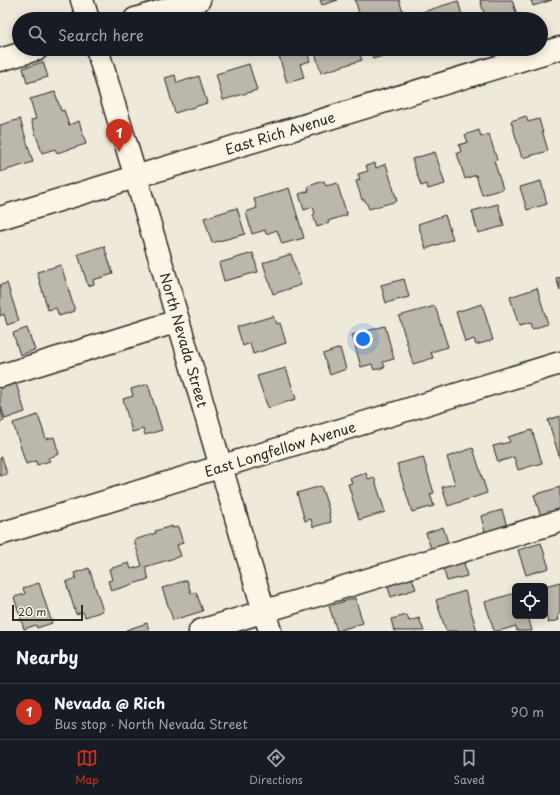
<!DOCTYPE html>
<meta charset="utf-8">
<style>
body{margin:0;font-family:"Playpen Sans",sans-serif;background:#20242c;color:#f1f3f6}
.controls{position:absolute;right:12px;bottom:12px;display:grid;overflow:hidden;border-radius:6px;box-shadow:0 2px 10px #0003}
.controls button{width:36px;height:36px;display:grid;place-items:center;padding:0;border:0;border-bottom:1px solid #363941;background:#171b24;color:#f1f3f6;font:20px sans-serif}
.scale{position:absolute;left:12px;bottom:10px;width:71px;box-sizing:border-box;padding-left:4px;border:2px solid #2b2b2b;border-top:0;font-size:11px;line-height:14px;white-space:nowrap;color:#2b2b2b;-webkit-text-stroke:3px #fcf5e5;paint-order:stroke}
.you{position:absolute;left:363px;top:339px;width:14px;height:14px;margin:-10px;border:3px solid #fff;border-radius:50%;background:#1a73e8;box-shadow:0 0 0 6px #1a73e833}
.badge{display:grid;place-items:center;width:26px;height:26px;border-radius:50%;background:#c8321e;color:#fff;font-size:13px;font-weight:700}
.pin{position:absolute;translate:-50% -33px;filter:drop-shadow(0 1px 2px #0008)}
.pin::after{content:'';position:absolute;top:21px;width:14px;height:12px;background:inherit;clip-path:polygon(0 0,100% 0,50% 100%)}
.list{margin:0;padding:0;list-style:none}
h2{display:flex;justify-content:space-between;align-items:center;height:52px;margin:0;padding:0 16px;font-size:17px}
h2 small{font-size:13px;font-weight:400;color:#9ea1a6}
.list li{display:grid;grid-template-columns:26px 1fr auto;gap:12px;align-items:center;box-sizing:border-box;height:56px;padding:0 16px;border-top:1px solid #363941}
.list b{display:block;font-size:15px;white-space:nowrap}
.list p{margin:0;font-size:13px;white-space:nowrap;color:#9ea1a6}
.list em{font-size:13px;font-style:normal;color:#9ea1a6}
.icon{flex:none;width:22px;height:22px;fill:none;stroke:currentColor;stroke-width:2;stroke-linecap:round;stroke-linejoin:round}
.map{position:relative;flex:none;width:560px;height:631px;overflow:hidden}
.search{position:absolute;background:#171b24;box-shadow:0 2px 10px #0003;left:12px;right:12px;top:12px;height:44px;display:flex;align-items:center;gap:10px;box-sizing:border-box;padding:0 14px;border-radius:22px;color:#9ea1a6;font-size:15px}
.sheet{height:108px;background:#171b24}
nav{display:flex;justify-content:space-around;align-items:center;box-sizing:border-box;height:56px;border-top:1px solid #363941;background:#171b24;font-size:11px;color:#9ea1a6}
nav a{display:grid;justify-items:center;gap:2px}
nav .on{color:#c8321e}
.map>svg:first-child{display:block}
.building{fill:#bcb7ac;stroke:#2b2b2b}
.lines{fill:none;stroke-linecap:round;stroke-linejoin:round}
.minor-casing{stroke:#2b2b2b;stroke-width:25}
.major-casing{stroke:#2b2b2b;stroke-width:25}
.minor{stroke:#fcf5e5;stroke-width:22}
.major{stroke:#fcf5e5;stroke-width:22}
.labels{text-anchor:middle;dominant-baseline:central;stroke-width:3.5;stroke-linejoin:round;paint-order:stroke}
.street-label{font-size:14px;fill:#2b2b2b;stroke:#fcf5e5}
</style>
<div class="map">
<svg width="560" height="631" viewBox="0 0 560 631">
<rect width="100%" height="100%" fill="#efe9da"/>
<filter id="ink" filterUnits="userSpaceOnUse"><feTurbulence type="fractalNoise" baseFrequency=".025" numOctaves="2"/><feDisplacementMap in="SourceGraphic" scale="8" xChannelSelector="R" yChannelSelector="G"/><feConvolveMatrix kernelMatrix="1 2 1 2 8 2 1 2 1" color-interpolation-filters="sRGB"/></filter>
<g filter="url(#ink)">
<g class="building">
<path d="M320,0h18l-16,5z"/>
<path d="M355,0h44l4,12 -11,3 1,4h-32z"/>
<path d="M480,0h32l5,15 -14,4h-17z"/>
<path d="M529,0h23l-19,6 -2,-6z"/>
<path d="M458,1l5,18h-46l-1,-5z"/>
<path d="M277,49h29l4,12 -10,3 4,14 -17,5z"/>
<path d="M314,49h44l4,11 -41,13z"/>
<path d="M370,49h32v1l-29,9z"/>
<path d="M43,62l5,15 -21,6 -4,-15z"/>
<path d="M249,64l8,26 -34,10 -7,-26z"/>
<path d="M175,75l2,8 22,-7 8,27 -32,10 -10,-35z"/>
<path d="M55,92l6,19 3,-1 5,15 10,-4 7,23 -29,9 -2,-4 -13,4 -11,-33 5,-1 -6,-20z"/>
<path d="M526,116l2,6 11,-3 9,32 -26,7 -11,-37z"/>
<path d="M20,119l13,43 -33,10v-47z"/>
<path d="M479,130l2,7 8,-3 8,26 -3,1 9,28 -21,6 -6,-20 -11,4 -8,-26 4,-1 -2,-7 9,-3 -3,-7z"/>
<path d="M435,152l10,32 -17,5 -1,-5 -6,2 -9,-27z"/>
<path d="M375,163l1,5 10,-4 11,37 -28,8 -4,-9h-3l-6,-19 4,-1 -2,-6 10,-3 -2,-5z"/>
<path d="M324,181l2,5 11,-3 10,32 -19,6 1,2 -12,4 -4,-12 2,-1 -2,-7 -9,3 -5,-16 10,-3 -1,-5z"/>
<path d="M541,181l6,23 -20,6 -7,-23z"/>
<path d="M289,188l15,50 -22,6 -5,-14 -11,4 -1,-4 -13,4 -6,-22 11,-4 -3,-9z"/>
<path d="M498,204l6,22 -26,7 -6,-22z"/>
<path d="M237,208l8,26 -33,9 -8,-25z"/>
<path d="M445,215l8,24 -27,10 -8,-25z"/>
<path d="M104,246l9,28 -20,6 1,4 -6,2 -10,-32z"/>
<path d="M253,253l5,19 -34,9 -5,-18z"/>
<path d="M291,254l10,31 -28,9 -10,-31z"/>
<path d="M61,265l14,46 -16,5 -3,-8 -8,2 -11,-38z"/>
<path d="M560,277v13l-4,-12z"/>
<path d="M404,279l5,18 -23,6 -5,-18z"/>
<path d="M7,283l12,38 -12,4 -3,-11 -4,2v-31z"/>
<path d="M537,288l11,36 -16,5 -2,-6 -11,3 -9,-29z"/>
<path d="M482,304l11,36 -17,5 -2,-6 -9,3 -9,-30z"/>
<path d="M435,306l13,41 -17,5 2,6 -20,6 -14,-48z"/>
<path d="M273,316l3,8 4,-1 6,20 -33,11 -3,-11 -7,3 -6,-19z"/>
<path d="M385,326l9,33 -11,3 2,5 -11,3 -2,-6 -11,3 -9,-32z"/>
<path d="M27,328l8,22 -15,5 -7,-22z"/>
<path d="M340,348l6,21 -16,6 -7,-21z"/>
<path d="M286,368l10,31 -28,9 -11,-32z"/>
<path d="M16,383l9,29 -20,7 -5,-16v-15z"/>
<path d="M148,384l14,46 -17,5 -2,-6 -11,3 -9,-33 10,-3 -2,-7z"/>
<path d="M0,407l4,14 -4,1z"/>
<path d="M38,415l8,24 8,-2 5,17 -11,4 2,3 -13,4 -1,-4 -10,3 -13,-41z"/>
<path d="M560,416v43l-12,-39z"/>
<path d="M532,430l10,33 -24,7 -4,-13 -16,5 -5,-16 17,-4 -2,-5z"/>
<path d="M473,448l14,45 -39,13 -6,-19 13,-3 -8,-27z"/>
<path d="M2,457l5,17 -7,2v-18z"/>
<path d="M423,457l11,36 -4,1 4,12 -22,6 -15,-48z"/>
<path d="M366,473l2,6 6,-2 11,35 -26,8 -11,-36 4,-1 -2,-5z"/>
<path d="M321,486l9,27 -1,1 2,8 -18,5 -2,-8 -6,2 -8,-28z"/>
<path d="M560,487v27l-18,6 -8,-25z"/>
<path d="M502,510l6,20 -22,6 -5,-20z"/>
<path d="M172,526v2l6,-1 5,16 -6,2 4,11 -36,11 4,12 -38,12 -3,-10 4,-1 -3,-11 20,-6 2,6 11,-3 -8,-26 22,-7 -1,-2z"/>
<path d="M443,527l5,16 -17,6 -5,-16z"/>
<path d="M541,543l8,25 -23,7 -8,-25z"/>
<path d="M463,558l4,18 -20,5 -5,-17z"/>
<path d="M89,568l14,43 -18,6 -2,-5 -7,2 -10,-32 10,-4 -2,-5z"/>
<path d="M410,573l6,16 -25,8 -5,-16z"/>
<path d="M187,580l4,13 5,-1 7,19 -30,9 -11,-32z"/>
<path d="M560,582v33h-2l1,5 -11,3 -3,-12v-25z"/>
<path d="M39,583l13,40 -15,5 -1,-3 -12,4 -10,-32 11,-3 -2,-6z"/>
<path d="M465,591l12,40h-31l-10,-31z"/>
<path d="M515,593v23h13l4,15h-15l-1,-5 -17,5h-5l-9,-29z"/>
<path d="M355,598l8,25 -26,8 -8,-25z"/>
<path d="M407,615l2,6 10,-3 5,13h-30l-3,-12z"/>
<path d="M147,623l2,8h-23v-1z"/>
</g>
<g class="lines">
<defs>
<g id="minor">
<path d="M135,19l64,-19"/>
<path d="M0,60l37,-11"/>
<path d="M0,218l560,-170"/>
<path d="M0,376l178,-55"/>
<path d="M0,534l560,-171"/>
<path d="M200,631l360,-110"/>
</g>
<g id="major">
<path d="M82,0l6,19"/>
<path d="M97,49c60,194 114,388 173,582"/>
</g>
</defs>
<use href="#minor" class="minor-casing"/>
<use href="#major" class="major-casing"/>
<use href="#minor" class="minor"/>
<use href="#major" class="major"/>
</g>
</g>
<g class="labels">
<g class="street-label">
<text transform="translate(280 133) rotate(-17)">East Rich Avenue</text>
<text transform="translate(184 340) rotate(74)">North Nevada Street</text>
<text transform="translate(280 449) rotate(-17)">East Longfellow Avenue</text>
</g>
</g>
</svg>
<div class="controls">
<button><svg class="icon" aria-label="locate" viewBox="0 0 24 24"><circle cx="12" cy="12" r="6"/><path d="M12 2v4M12 18v4M2 12h4M18 12h4"/></svg></button>
</div>
<div class="scale">20 m</div>
<div class="you"></div>
<div class="pin badge" style="left:119px;top:152px">1</div>
<div class="search"><svg class="icon" aria-label="search" viewBox="0 0 24 24"><circle cx="10" cy="10" r="6"/><path d="M15 15l6 6"/></svg>Search here</div>
</div>
<section class="sheet">
<h2>Nearby<small></small></h2>
<ul class="list">
<li><span class="badge">1</span><div><b>Nevada @ Rich</b><p>Bus stop · North Nevada Street</p></div><em>90 m</em></li>
</ul>
</section>
<nav>
<a class="on"><svg class="icon" aria-label="map" viewBox="0 0 24 24"><path d="M3 6l6-2 6 2 6-2v14l-6 2-6-2-6 2zM9 4v14M15 6v14"/></svg>Map</a>
<a><svg class="icon" aria-label="directions" viewBox="0 0 24 24"><path d="M12 3l9 9-9 9-9-9zM9 14v-3h6M13 9l2 2-2 2"/></svg>Directions</a>
<a><svg class="icon" aria-label="saved" viewBox="0 0 24 24"><path d="M7 4h10v16l-5-4-5 4z"/></svg>Saved</a>
</nav>
